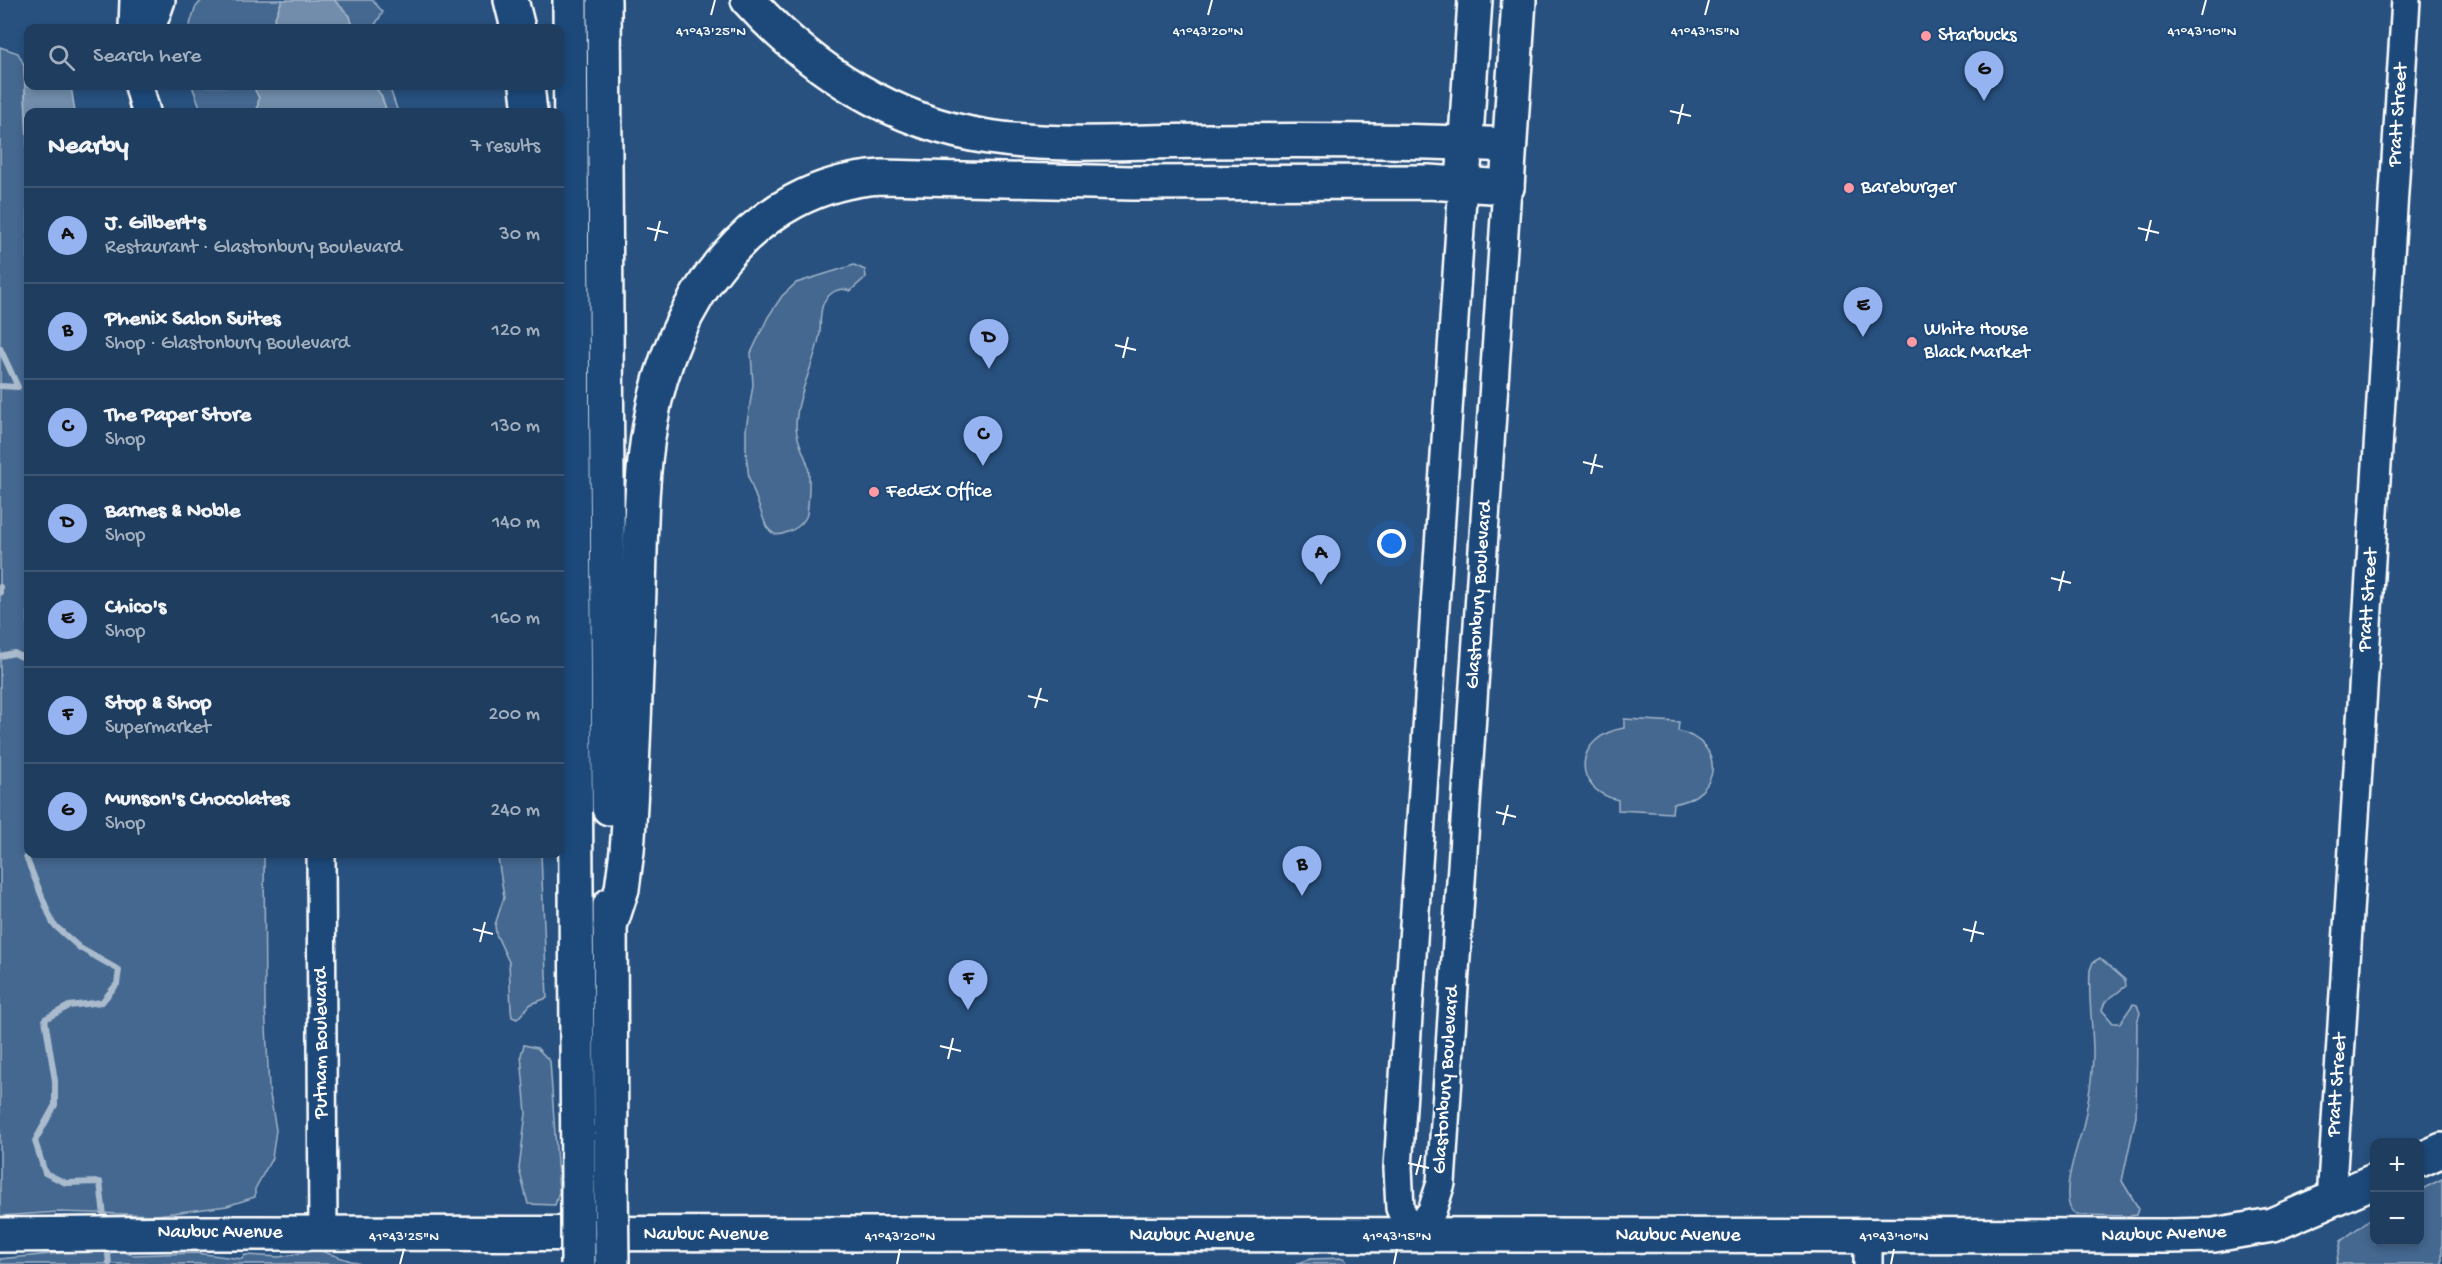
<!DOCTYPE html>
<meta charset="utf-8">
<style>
body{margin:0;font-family:"Gochi Hand",sans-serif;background:#2b4868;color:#f1f3f6}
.controls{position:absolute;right:18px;bottom:18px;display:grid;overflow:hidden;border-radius:12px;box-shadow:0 3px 9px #0003}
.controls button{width:54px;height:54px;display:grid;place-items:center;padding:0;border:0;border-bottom:2px solid #3c5674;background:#1e3d5f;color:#f1f3f6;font:30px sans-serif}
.you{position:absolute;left:1392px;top:544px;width:21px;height:21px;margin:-15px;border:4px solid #fff;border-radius:50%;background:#1a73e8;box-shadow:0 0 0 9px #1a73e833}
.badge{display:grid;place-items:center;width:39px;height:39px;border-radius:50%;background:#95b2f1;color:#111;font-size:20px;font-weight:700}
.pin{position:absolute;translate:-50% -50px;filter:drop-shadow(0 2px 3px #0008)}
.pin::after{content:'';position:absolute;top:32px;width:21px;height:18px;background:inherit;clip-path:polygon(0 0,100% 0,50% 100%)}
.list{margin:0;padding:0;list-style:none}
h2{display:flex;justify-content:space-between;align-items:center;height:78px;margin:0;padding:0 24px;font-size:26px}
h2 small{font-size:20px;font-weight:400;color:#a1aebd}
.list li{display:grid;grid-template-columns:39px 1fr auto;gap:18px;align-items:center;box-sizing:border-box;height:96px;padding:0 24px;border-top:2px solid #3c5674}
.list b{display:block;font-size:22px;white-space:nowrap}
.list p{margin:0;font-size:20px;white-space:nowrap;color:#a1aebd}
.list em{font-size:20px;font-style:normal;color:#a1aebd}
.icon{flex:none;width:33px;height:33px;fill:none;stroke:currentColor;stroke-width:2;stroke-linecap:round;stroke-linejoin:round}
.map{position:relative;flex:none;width:2442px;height:1264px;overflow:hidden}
.search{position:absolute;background:#1e3d5f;box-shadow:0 3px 9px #0003;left:24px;top:24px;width:540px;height:66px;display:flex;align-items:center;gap:15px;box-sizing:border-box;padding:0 21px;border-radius:12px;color:#a1aebd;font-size:22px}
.panel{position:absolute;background:#1e3d5f;box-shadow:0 3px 9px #0003;left:24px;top:108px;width:540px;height:750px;border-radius:12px}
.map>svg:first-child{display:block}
.green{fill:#446890;stroke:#a2b4c8;stroke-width:1.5}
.water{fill:#718dab;stroke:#aabbcd;stroke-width:1.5}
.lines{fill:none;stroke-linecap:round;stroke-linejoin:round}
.stream{stroke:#aabbcd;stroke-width:6}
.minor-casing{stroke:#fff;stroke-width:32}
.major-casing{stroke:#fff;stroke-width:38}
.highway-casing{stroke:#fff;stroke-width:38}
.minor{stroke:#1f4a7a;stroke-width:27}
.major{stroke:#1f4a7a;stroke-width:33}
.highway{stroke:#1f4a7a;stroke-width:33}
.highway-bridge-casing{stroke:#fff;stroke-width:38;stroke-linecap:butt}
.highway-bridge{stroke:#1f4a7a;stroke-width:33}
.ticks{fill:none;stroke:#fff;stroke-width:2}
.poi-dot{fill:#ff9aa2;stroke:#1f4a7a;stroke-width:2}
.labels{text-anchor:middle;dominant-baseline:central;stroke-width:4.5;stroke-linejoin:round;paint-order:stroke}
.poi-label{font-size:20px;fill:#fff;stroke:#1f4a7a;text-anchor:start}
.street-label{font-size:20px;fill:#fff;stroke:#1f4a7a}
.ticks-label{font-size:15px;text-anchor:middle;fill:#fff;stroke:#1f4a7a;stroke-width:4.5;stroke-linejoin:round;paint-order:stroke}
</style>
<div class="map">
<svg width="2442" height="1264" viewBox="0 0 2442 1264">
<rect width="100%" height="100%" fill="#28517f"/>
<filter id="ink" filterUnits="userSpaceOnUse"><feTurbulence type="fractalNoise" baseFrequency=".0167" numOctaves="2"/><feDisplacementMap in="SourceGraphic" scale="12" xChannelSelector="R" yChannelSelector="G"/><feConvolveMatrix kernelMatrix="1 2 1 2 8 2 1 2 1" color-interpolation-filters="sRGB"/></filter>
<g filter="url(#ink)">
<g class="green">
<path d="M202,0h80l-11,28h-82l6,-20z"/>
<path d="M334,0h38l11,12 -10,16h-20v-4z"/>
<path d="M0,47l18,6 6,12 4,99v690h236l1,150 4,85 7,41 -4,28 -17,31v8l-28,9 -70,9 -98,-3 -59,4z"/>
<path d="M192,86h61l6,12 -2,14h-55z"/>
<path d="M374,86h15l9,26h-11l-6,-17z"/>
<path d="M854,265l11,5 1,7 -16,14c-10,-5 -20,1 -26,11 -5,10 -3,20 -4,31 -5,31 -24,63 -24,94 1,15 8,25 12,39 2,8 1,43 -2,51 -4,8 -13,14 -21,16 -9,4 -14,0 -19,-7l-17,-48 -3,-24v-25l7,-44 -2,-32 17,-36 14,-21 14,-13z"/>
<path d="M1624,719l55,3 -1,9c48,12 45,65 -5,73l-1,9 -54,-3v-10c-48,-11 -44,-64 6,-72z"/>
<path d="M501,854h40l6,144 -16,6 -14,15 -5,-2 -1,-7 -2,-48 -13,-28 -1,-9 9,-28 -6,-39z"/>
<path d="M2100,958l25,22 1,6 -21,16 -3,8 11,13h7l13,-19 4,1 3,8 -3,10 -1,93 -14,65 17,28 -2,6 -7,1 -54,-1c-20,-13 2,-70 7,-88 5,-24 10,-49 10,-74 0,-28 -5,-55 -3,-83l3,-8z"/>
<path d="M524,1045l13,3 13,13 9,131 -4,13 -27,-1 -9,-35 7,-56 -5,-58z"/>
<path d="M2442,1179v85h-106l5,-23 33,-25v26h46v-52z"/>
<path d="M96,1244l37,11 63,-2 46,6 3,-4 34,2 39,-7 42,14h-360v-5l91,-9z"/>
<path d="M1344,1258l4,6h-52l14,-5z"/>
</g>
<g class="water">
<path d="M282,0h52l16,16 3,12h-82z"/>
<path d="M28,57v29h43l4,26h-47v52l-4,-99z"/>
<path d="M253,86h121l7,9 6,17h-130l2,-14z"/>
</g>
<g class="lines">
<g class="stream">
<path d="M0,348l18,39 -18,-1"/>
<path d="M0,587v6"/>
<path d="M0,656l14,-3 14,7"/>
<path d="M30,854l-4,3 27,67 27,24 39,22 -2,14 -15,18 -33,4 -24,13 10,62v24l-20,36 10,32 21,10 34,-1 5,43"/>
<path d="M107,1245l2,19"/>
</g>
<defs>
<g id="minor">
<path d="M133,28l1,-28"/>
<path d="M139,86l7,26"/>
<path d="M1463,183l-65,985 2,40 12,28 20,-25 9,-28 66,-996"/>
<path d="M321,854l2,379"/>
<path d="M2331,1201l75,-1201"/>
<path d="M1868,1264v-28"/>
</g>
<g id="major">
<path d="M1463,183l12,-183"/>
<path d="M1507,187l12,-187"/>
<path d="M2420,1160l22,-10"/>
<path d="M0,1235l206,-2 1964,3 44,-1 58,-10 102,-44"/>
</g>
<g id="highway">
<path d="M511,0l7,28"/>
<path d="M570,0l8,1181"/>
<path d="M604,0l5,808"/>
<path d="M748,0c62,69 146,123 240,137 72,11 149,4 222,4 100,-1 199,-1 299,4"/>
<path d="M148,28l10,-28"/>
<path d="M527,86l3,26"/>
<path d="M610,905l1,276"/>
<path d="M610,926l12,-37 5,-38c6,-78 8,-157 11,-236 3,-63 1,-128 12,-190 20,-121 101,-241 232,-248l250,6 296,-1 79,5"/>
</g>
</defs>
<use href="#minor" class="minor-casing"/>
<use href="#major" class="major-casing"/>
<use href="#highway" class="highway-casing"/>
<use href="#minor" class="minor"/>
<use href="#major" class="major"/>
<use href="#highway" class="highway"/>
<defs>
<g id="highway-bridge">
<path d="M578,1181v83"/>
<path d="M611,1181l1,83"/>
</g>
</defs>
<use href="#highway-bridge" class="highway-bridge-casing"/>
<use href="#highway-bridge" class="highway-bridge"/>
</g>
</g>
<path class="ticks" d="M711,15l4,-15M1208,15l4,-15M1705,15l4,-15M2202,15l4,-15M1670,111l21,5M1678,124l5,-20M647,228l21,5M2138,228l21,5M655,241l5,-20M2146,241l5,-21M1115,345l21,5M1123,358l5,-21M1583,462l20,5M1591,474l5,-20M2051,578l20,5M2059,591l5,-20M1028,696l20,5M1035,708l6,-20M1496,812l20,5M1503,825l5,-20M473,929l20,5M1963,929l21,5M480,942l5,-20M1971,942l5,-21M940,1046l21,5M948,1059l5,-21M1408,1163l21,5M1416,1175l5,-20M400,1264l4,-15M897,1264l3,-15M1394,1264l3,-15M1891,1264l3,-15"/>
<g class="poi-dot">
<circle cx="1926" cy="36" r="6"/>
<circle cx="1849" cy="188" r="6"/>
<circle cx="1912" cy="342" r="6"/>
<circle cx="874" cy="492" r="6"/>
</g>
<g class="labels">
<g class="poi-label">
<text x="1938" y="36">Starbucks</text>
<text x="1861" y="188">Bareburger</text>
<text x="1924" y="330">White House<tspan x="1924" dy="23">Black Market</tspan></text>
<text x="886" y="492">FedEx Office</text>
</g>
<g class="street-label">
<text transform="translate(2399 115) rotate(-86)">Pratt Street</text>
<text transform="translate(1480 595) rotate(-86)">Glastonbury Boulevard</text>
<text transform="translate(2369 600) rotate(-86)">Pratt Street</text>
<text transform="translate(322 1043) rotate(-90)">Putnam Boulevard</text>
<text transform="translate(1447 1080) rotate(-86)">Glastonbury Boulevard</text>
<text transform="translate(2338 1085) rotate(-86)">Pratt Street</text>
<text x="220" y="1233">Naubuc Avenue</text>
<text x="706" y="1235">Naubuc Avenue</text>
<text transform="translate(2164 1235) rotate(-2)">Naubuc Avenue</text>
<text x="1192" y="1236">Naubuc Avenue</text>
<text x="1678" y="1236">Naubuc Avenue</text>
</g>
</g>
<g class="ticks-label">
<text x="711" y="35">41°43'25"N</text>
<text x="1208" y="35">41°43'20"N</text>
<text x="1705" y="35">41°43'15"N</text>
<text x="2202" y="35">41°43'10"N</text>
<text x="404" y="1240">41°43'25"N</text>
<text x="900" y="1240">41°43'20"N</text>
<text x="1397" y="1240">41°43'15"N</text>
<text x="1894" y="1240">41°43'10"N</text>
</g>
</svg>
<div class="controls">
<button>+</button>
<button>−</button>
</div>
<div class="you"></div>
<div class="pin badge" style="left:1321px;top:585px">A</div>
<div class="pin badge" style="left:1302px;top:896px">B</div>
<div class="pin badge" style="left:983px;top:466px">C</div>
<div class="pin badge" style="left:989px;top:369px">D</div>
<div class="pin badge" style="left:1863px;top:337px">E</div>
<div class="pin badge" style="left:968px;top:1010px">F</div>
<div class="pin badge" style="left:1984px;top:101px">G</div>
<div class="search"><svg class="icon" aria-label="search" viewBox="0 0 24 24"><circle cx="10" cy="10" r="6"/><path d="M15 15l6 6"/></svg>Search here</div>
<section class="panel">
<h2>Nearby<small>7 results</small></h2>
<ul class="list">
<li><span class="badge">A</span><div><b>J. Gilbert's</b><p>Restaurant · Glastonbury Boulevard</p></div><em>30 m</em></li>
<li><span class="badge">B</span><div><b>Phenix Salon Suites</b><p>Shop · Glastonbury Boulevard</p></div><em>120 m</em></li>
<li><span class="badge">C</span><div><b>The Paper Store</b><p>Shop</p></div><em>130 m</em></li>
<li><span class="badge">D</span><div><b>Barnes &amp; Noble</b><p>Shop</p></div><em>140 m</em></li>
<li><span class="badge">E</span><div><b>Chico's</b><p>Shop</p></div><em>160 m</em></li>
<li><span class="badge">F</span><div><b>Stop &amp; Shop</b><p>Supermarket</p></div><em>200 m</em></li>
<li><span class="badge">G</span><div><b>Munson's Chocolates</b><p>Shop</p></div><em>240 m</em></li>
</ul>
</section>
</div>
